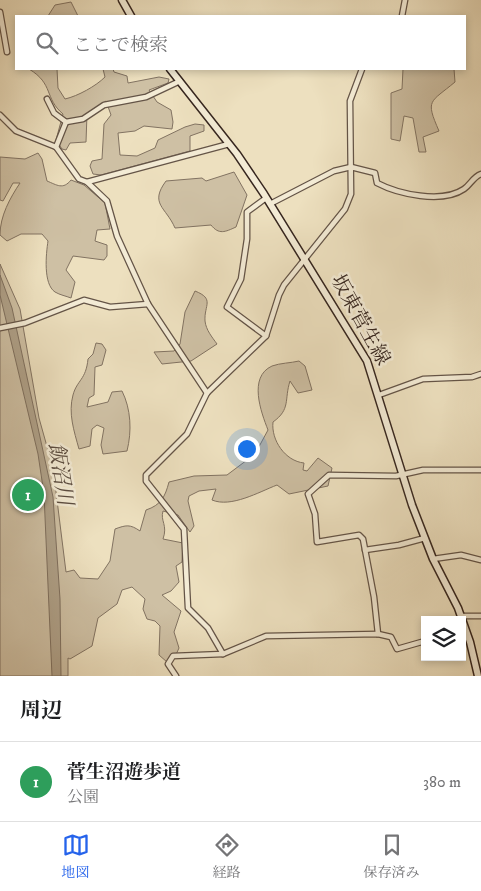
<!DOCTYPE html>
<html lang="ja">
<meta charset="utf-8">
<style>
body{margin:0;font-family:"IM FELL DW Pica","Noto Serif JP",serif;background:#f6f6f6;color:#202124}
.controls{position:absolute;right:15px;bottom:15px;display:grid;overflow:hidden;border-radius:0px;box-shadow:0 2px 8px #0003}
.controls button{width:45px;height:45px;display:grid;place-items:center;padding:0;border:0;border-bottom:1px solid #e0e0e0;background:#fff;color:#202124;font:25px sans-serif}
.you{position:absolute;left:246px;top:448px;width:18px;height:18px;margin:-12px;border:4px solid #fff;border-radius:50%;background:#1a73e8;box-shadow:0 0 0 8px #1a73e833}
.badge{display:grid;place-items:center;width:32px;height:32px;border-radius:50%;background:#2563eb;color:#fff;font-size:16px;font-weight:700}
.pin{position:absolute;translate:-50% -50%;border:2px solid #fff;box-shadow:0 1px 5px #0006}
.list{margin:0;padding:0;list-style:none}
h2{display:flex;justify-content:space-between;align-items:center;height:65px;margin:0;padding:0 20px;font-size:21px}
h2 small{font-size:16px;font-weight:400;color:#757577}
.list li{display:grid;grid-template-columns:32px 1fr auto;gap:15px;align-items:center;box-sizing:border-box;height:80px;padding:0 20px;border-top:1px solid #e0e0e0}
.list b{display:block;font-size:19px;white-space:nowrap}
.list p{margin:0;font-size:16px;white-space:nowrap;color:#757577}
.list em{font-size:16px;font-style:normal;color:#757577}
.icon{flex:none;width:28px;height:28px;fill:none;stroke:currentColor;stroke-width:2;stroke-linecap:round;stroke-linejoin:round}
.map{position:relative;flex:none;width:481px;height:676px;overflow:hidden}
.search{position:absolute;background:#fff;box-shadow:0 2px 8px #0003;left:15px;right:15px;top:15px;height:55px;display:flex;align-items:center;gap:12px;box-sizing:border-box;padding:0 18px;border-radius:0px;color:#757577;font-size:19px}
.sheet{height:145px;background:#fff}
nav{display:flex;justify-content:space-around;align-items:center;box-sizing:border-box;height:70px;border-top:1px solid #e0e0e0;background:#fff;font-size:14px;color:#757577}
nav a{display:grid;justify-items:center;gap:2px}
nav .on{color:#2563eb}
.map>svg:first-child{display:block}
.green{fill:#cec0a4;stroke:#827362}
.water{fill:#afa189;stroke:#7f705f}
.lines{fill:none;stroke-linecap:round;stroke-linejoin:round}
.minor-casing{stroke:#645447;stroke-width:7}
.secondary-casing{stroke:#36261f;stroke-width:9}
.minor{stroke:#f3ebd5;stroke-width:4.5}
.secondary{stroke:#f3ebd5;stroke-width:6}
.labels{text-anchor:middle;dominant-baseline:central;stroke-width:5;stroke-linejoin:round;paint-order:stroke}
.street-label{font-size:20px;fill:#36261f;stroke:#f3ebd5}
.water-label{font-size:21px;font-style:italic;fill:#5a4b3f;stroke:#f3ebd5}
</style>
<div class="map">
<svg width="481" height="676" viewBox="0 0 481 676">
<rect width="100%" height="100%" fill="#ede0bf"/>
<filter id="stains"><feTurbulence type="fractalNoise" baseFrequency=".004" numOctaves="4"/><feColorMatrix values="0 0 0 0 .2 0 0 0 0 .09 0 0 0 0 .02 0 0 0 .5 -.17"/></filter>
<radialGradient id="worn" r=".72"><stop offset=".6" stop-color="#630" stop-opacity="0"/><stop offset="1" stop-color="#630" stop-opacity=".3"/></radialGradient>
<g class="green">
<path d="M71,2l7,14h-30l7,-11z"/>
<path d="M29,69h28l1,19 7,11c13,-3 31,-13 40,-22l-2,-8h10l1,3 13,4 1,7 31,-6 10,2 -1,4 -19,7 8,12 14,8 2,12 -1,7 -28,-3 -9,5 -17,2 2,22 17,1 18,-8 3,-8 27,-13 10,-3 9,1v6l-14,5v15l-89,24 -8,-1 -3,-8 2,-5 10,-2 2,-35 7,-9 -5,-14 -19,13 -1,28 -16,1 -4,7 -4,-1 -6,-9 7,-26c-19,-16 -9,-30 -34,-45z"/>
<path d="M403,69h51l1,13c-25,21 -30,17 -16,49l-16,6 3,15h-7l-6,-34 -9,-2 -4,25 -9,-2v-46l11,-4z"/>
<path d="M38,153l4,6 5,22c10,4 16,9 24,-1l13,5 21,18 5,26 -13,1 -2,11 12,4v11l-3,4 -31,-4 -7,14 9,12 -4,16c-5,-2 -11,-3 -16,-6 -12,-8 -9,-38 -7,-51l-6,-7h-21l-14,7 -7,-6c0,-19 10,-37 20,-52h-7l-10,18 -3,-1v-43l25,2z"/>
<path d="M234,172l13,23 -11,32c-11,5 -17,8 -25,-2l-36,3c-9,-21 -26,-24 -9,-47l36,-3 4,3z"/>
<path d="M0,264l20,45 19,109 14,50 13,104 8,-2 6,8 18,1 12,-18 5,-32c11,-4 15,-5 25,2l6,-21c15,-5 19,-13 23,-28l25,-6 33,-1 28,-21 13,-24c-7,-18 -20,-53 4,-64 8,-3 19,-3 27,-5l6,5 7,24 -14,3 -8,-12c-6,19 1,28 -17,41 -2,18 12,39 31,41l-1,7 4,1 11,-13 14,10 -4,18 -39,8 -12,-9c-18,7 -46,23 -65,15l4,-11 -17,2 -10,5 -1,5 6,25 -4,6 -12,-17 -15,-4c-3,10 5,14 0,28l20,4 -1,19 -6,4 3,16 -8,9 -9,4 19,16 -7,21 5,16 -5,11 -7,3 -8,-7 1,-29 -5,-5 -8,-2 -4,-10 2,-10 -13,-12 -10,3 -5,14 -19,14 -6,28 -22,13 -2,-1v18h-68z"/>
<path d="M195,291c20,8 9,14 10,30 1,9 7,16 12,23l-26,17 -29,3 -8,-12 20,-1 6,-7 5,-32z"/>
<path d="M96,343l6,1 4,6 -4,15 -7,2 -1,28 -5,3 -2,9 21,-5 4,-10 10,-1c9,18 10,40 5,60l-24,3 -2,-9 3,-17 -7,-3 -5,4 -2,17 -11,3c-5,-18 -11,-36 -6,-54 4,-15 13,-15 15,-36l5,-5z"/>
</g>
<path class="water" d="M0,275l12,33 41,189 7,102 1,77h-9l-8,-182 -6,-40 -38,-159z"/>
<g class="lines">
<defs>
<g id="minor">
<path d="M0,12l7,40"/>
<path d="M402,16l3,-16"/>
<path d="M47,99l7,14 12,9 17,-3 21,-14 42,-8 34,-16"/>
<path d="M0,115l16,16 40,16 23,32 8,3 20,19 10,35 31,68 59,89"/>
<path d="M56,147l10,-25"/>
<path d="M87,182l142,-38"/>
<path d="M270,204l64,-33 17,-4 24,6 2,10c21,11 65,21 87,6 7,-5 9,-12 17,-15"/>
<path d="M0,328l25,-5 59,-23 26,7 38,-3"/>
<path d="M266,336l-39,-29 14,-28 6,-40v-27l19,-14"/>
<path d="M379,395l44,-16 49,-2 9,-3"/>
<path d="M365,550l34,-5 26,-7"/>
<path d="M433,559l28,-4 20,5"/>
<path d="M461,616h20"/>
<path d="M378,634l-4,-37 -11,-58 -4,-4 -42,7 -2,-28 -7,-20 21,-19 67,1 27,-6h58"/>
<path d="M223,654l-15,-26 -20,-20 -4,-79 -38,-48v-6l41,-41 20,-41 59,-57 13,-41 5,-10 61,-76 6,-15 -1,-93 12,-32"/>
<path d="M176,676l-8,-12 5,-8 50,-2 43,-18 112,-2 13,3 6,12 28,-8"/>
</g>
<g id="secondary">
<path d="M122,0l9,16"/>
<path d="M170,69l67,85 27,40 103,167 45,144 21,54 25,49 12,34 8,34"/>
</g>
</defs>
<use href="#minor" class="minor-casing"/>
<use href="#secondary" class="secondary-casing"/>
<use href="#minor" class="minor"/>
<use href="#secondary" class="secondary"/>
</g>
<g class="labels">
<g class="street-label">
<text transform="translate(360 320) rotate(61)">坂東菅生線</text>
</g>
<g class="water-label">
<text transform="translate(60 474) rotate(81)">飯沼川</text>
</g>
</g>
<rect width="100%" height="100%" filter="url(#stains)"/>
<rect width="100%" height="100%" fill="url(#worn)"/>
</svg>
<div class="controls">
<button><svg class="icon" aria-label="layers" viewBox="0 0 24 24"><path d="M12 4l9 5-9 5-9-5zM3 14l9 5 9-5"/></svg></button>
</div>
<div class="you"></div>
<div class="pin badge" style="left:28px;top:495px;background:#2e9e5b">1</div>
<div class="search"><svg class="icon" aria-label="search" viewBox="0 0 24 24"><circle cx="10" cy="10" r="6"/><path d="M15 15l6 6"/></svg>ここで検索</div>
</div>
<section class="sheet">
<h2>周辺<small></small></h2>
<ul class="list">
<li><span class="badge" style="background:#2e9e5b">1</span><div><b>菅生沼遊歩道</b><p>公園</p></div><em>380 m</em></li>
</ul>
</section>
<nav>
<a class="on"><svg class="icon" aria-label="map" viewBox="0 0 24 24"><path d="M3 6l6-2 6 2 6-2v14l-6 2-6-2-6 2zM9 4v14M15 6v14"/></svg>地図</a>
<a><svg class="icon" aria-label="directions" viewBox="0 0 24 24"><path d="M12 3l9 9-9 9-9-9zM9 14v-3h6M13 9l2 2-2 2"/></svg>経路</a>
<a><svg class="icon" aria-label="saved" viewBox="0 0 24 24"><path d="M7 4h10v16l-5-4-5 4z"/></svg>保存済み</a>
</nav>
